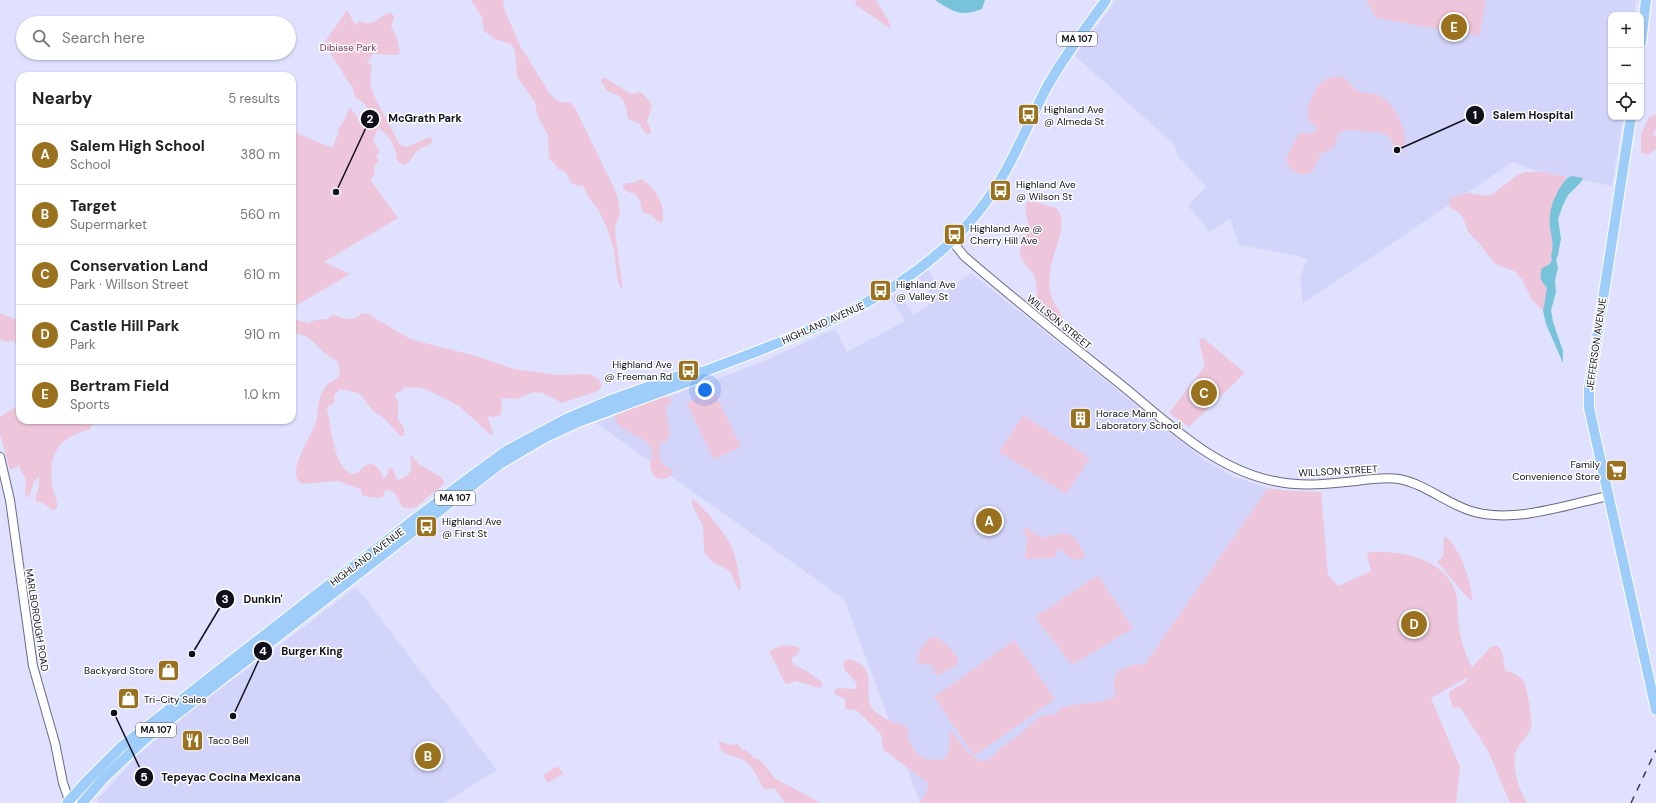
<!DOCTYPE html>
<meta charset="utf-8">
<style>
body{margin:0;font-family:"DM Sans",sans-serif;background:#f6f6f6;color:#222}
.controls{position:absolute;right:12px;top:12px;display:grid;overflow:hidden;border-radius:8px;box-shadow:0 1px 3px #0004}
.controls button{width:36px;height:36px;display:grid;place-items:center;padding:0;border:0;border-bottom:1px solid #e0e0e0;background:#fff;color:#222;font:20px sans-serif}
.you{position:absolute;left:705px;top:390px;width:14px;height:14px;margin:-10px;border:3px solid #fff;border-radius:50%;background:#1a73e8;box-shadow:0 0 0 6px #1a73e833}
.badge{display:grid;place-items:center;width:26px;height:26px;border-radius:50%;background:#9a721f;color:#fff;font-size:13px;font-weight:700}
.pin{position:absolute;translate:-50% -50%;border:2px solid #fff;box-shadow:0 1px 4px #0006}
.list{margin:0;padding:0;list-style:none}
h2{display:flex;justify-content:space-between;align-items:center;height:52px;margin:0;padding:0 16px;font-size:17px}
h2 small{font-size:13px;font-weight:400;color:#767676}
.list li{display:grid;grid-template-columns:26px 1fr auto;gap:12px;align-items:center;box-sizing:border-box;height:60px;padding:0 16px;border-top:1px solid #e0e0e0}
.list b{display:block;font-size:15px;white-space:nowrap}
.list p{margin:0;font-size:13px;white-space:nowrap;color:#767676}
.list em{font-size:13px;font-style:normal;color:#767676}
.icon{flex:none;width:22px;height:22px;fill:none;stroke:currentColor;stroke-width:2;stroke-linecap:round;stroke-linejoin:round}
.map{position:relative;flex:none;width:1656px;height:803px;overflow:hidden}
.search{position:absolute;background:#fff;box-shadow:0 1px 3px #0004;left:16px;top:16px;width:280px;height:44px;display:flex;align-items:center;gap:10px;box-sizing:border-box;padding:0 14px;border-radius:22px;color:#767676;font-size:15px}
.panel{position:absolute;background:#fff;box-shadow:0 1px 3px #0004;left:16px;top:72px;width:280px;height:352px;border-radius:12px}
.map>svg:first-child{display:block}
.built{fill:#d2d5f9}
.green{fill:#eec6db}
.water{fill:#77c3d9}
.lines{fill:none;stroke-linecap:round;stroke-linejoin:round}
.minor-casing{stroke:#696b85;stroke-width:10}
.major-casing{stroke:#fff;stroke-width:12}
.minor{stroke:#fff;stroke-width:8}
.major{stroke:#9ecdfa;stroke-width:10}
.rail{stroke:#3c3d4b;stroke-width:1.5;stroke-dasharray:7 7;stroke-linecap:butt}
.labels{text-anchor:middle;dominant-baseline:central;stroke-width:3;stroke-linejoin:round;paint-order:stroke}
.shield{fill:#fff;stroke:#58585f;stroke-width:1}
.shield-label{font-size:9px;font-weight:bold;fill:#10101a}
.park-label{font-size:10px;fill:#78325c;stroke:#fff}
.poi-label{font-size:10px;fill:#10101a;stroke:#fff;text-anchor:start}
.street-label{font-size:10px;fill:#10101a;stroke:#fff}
.leader{fill:none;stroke:#10101a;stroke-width:1.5}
.callout-dot{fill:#10101a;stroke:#fff;stroke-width:1.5}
.mark-label{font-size:12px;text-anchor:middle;font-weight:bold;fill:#fff}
.callout-label{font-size:11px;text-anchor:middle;font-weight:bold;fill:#10101a;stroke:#fff;stroke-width:3;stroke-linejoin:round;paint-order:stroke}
</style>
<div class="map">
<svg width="1656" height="803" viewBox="0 0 1656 803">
<rect width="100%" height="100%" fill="#dfe1ff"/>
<g class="built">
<path d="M1116,0h250l10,18 102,17 8,-35h150l-2,15h-23v102h12l-11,69 -75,-15 -24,-9 -210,141 -3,-25 7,-19 -13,-4 -55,-10 -9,-27 -20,14 -22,-26 18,-19 -28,-31 -4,-12 -99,-88z"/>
<path d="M928,270l17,22 26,-19 232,186 29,17 36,12 -152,218 -178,97h-18l-76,-204 -248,-176 162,-59 77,-35 12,23 58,-31 -15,-24 7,-5 17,23 22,-15 -18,-22z"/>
<path d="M356,587l141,183 -53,33h-345l-1,-4 39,-43 58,-49 101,-74z"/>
</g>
<g class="green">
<path d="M471,0h32l1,8 15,36 31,50 7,7 14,2 4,5 40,82c3,8 6,17 4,26 -2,5 -4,9 -4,15l8,60 -5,-8 -4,-33 -7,-22 -8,-17 -9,-12 -8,-14 -4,1 -7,-3 -5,-11 -7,-2 -5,-7 -5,-4 -1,-24 -11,-20 -2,-13 -18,-25 -2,-26 -4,-7 -16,-5 -11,-8 -2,-14z"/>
<path d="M855,0h21l12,20 3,9 -35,-24z"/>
<path d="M1366,0h120l-7,36 -103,-18z"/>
<path d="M347,10l9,16 3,-5c17,8 19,-8 33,-8l2,4 -3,9 6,12 3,16 -5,1 -22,-1 -6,9 5,3 -2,15 2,11 28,53 6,2 24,-10 3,4c-4,6 -11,5 -16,10 -4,4 -7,13 -13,14 -2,0 -4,-2 -6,-3 -2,-3 -1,-6 -2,-10 -2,-8 -10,-20 -18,-24l-5,13 7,11 -4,4 3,5 -5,5 1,6 -4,9 27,37 -74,44 26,12 -58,34v-177l40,17 7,-16 -1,-3 5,-7 7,-15 15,22 4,-4c2,-13 -2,-22 -14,-28l-3,-12 -1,1 -27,-43z"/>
<path d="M1338,76c9,1 11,8 17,13 8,6 19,3 27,8 12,7 31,41 20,54h-3c-6,-4 -6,-10 -11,-15 -5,-5 -36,-6 -44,-5l-5,2 -5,14 -13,7 -6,13 -5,6 -9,2 -10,-6 -4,-6 -1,-5 13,-25h13l5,-3c-2,-5 -7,-6 -8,-10 -5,-13 7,-36 19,-42 3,-1 7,-1 10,-2z"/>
<path d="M603,78h2l23,14 4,2 8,-2 7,6 5,7 -5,17 4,8 -1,4c-9,0 -6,-7 -12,-11 -3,-2 -7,-2 -10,-4l-2,-12 -3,-7 -4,-4 -14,-6v-4l-4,-3z"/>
<path d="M1656,114v15l-3,5 3,3v12l-8,6 -7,-2v-19l8,-17z"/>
<path d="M1526,172h16l25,5 -4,8 -13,42 3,11v12l-2,6 1,3 -2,5 -8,4 1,15 4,5 -4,23 -11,-11 -9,-19 -7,-9 -21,-8 -16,-21 -11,-11 -5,-15 -6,-6 -7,-3 -1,-4 1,-6 19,-5 16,3 8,-2 24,-19z"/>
<path d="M641,179c15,8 24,26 22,42l-2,2 -3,-1 -7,-7 -8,-2c-4,-10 1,-11 -9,-20h-4l-7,-4v-5l13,-2z"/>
<path d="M1027,202h7l22,6c15,15 -5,46 -6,65 -1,9 -1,17 2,25 3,9 14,18 10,28 -11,-5 -22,-18 -25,-31 -1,-7 0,-14 -4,-21 -4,-7 -12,-12 -13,-21 0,-9 7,-15 8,-24 2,-10 -6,-16 -1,-27z"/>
<path d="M0,313l20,8v35l-6,-16 -8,2 -6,-3z"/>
<path d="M362,313l6,1 35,21 10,5 63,16 38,13 44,6 31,-1 10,5 3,7 -4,5 -36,12 -19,-10 -9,-1 -17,7 -14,-1 -2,2 1,8 -2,8 -4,1 -9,-1 6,17 -2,2 -32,-29 -31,-16 -8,-2 -15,-1 -5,5h-3l-2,3 3,6v18l6,9v8h-4l-15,-17 -12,-8 -14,-18 -18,-4 -7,6 1,8 -7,3 -1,3c4,15 7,65 28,65 4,-2 5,-4 7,-6 11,-10 19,1 21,10l3,-1 3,-9 4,1 4,11c16,-5 15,-10 13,-24l1,-1 9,10 21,12 3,4 -1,4 -27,22 -6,2 -8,-2 -6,-12 -6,-5h-5l-2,7 -5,1 -15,-2 -3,-7 -22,-8 -36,3c-18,-9 10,-49 14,-62 3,-11 1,-22 8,-33 5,-9 12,-8 16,-14l-2,-14c-19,-6 -25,-30 -46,-27v-15l17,4 6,-3 13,-1 5,-4 13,4 10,-1z"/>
<path d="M1202,337l43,36 -56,54 -20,-14 36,-47 -6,-25z"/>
<path d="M712,390l2,1 26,54v2l-25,12 -2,-1 -26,-54 1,-2z"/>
<path d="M665,396l5,1 2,4 -6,6v4l4,25 -4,5 -5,2c-4,16 -2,19 11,27l1,2c-2,4 -3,5 -7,6 -9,4 -16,-5 -16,-13 0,-5 2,-9 2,-13 -1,-2 -2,-6 -4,-8 -9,-11 -35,-13 -33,-30l8,-2z"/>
<path d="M20,404v16h81l-10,6v3c-36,9 -45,29 -37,64 1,5 4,9 3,15l-3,2 -4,-1 -8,-7h-6c-2,-9 6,-16 2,-25 -6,5 -5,15 -11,21 -5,-6 1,-13 -2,-20 -2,-6 -6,-6 -5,-13l-10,5 -10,-36v-17z"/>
<path d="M1023,415l67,43 -24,36 -67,-42z"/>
<path d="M1268,488l22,3 31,1 7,83 10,11 33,-15 -4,-14 2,-5c33,-2 82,8 88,46 1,6 0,13 1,19 1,16 6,37 14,50l20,-21h6c9,12 3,15 8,25 7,1 14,5 18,11 3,5 9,40 7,45 -3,11 -15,18 -16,29 -2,18 4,32 12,47h-17l-22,-52 -28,-44 -7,1 -4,-13 1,-4 16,-9 2,-5 -37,21 29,69 -4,36h-537l8,-12 1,-8 -43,-32c-5,-6 -1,-13 -5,-18l-24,-23 -11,-1v-10l-10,-5 -1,-3 3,-3 18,1 2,-2c-1,-12 -18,-14 -12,-27 4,-1 7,0 12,2 22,10 4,33 16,47 7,9 22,14 33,17 2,4 1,8 3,13 4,12 12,21 25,21 5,0 8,0 12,-3l3,-6 1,-22 17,23 11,8 6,1 5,-2 14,-13 7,-4 31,-26 15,-2 4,-6 12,-3 27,-3 16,-5 -1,-16 3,-10 16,-6 12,-1z"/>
<path d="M692,499c13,8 34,36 41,50 4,11 5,25 8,36l-1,5 -2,-1 -8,-18 -19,-10 -7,-9 -1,-25 -11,-23z"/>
<path d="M1027,527l15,11 22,-5 9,3 12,18v2c-14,10 -16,-3 -26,-7l-3,3v5l-2,1 -29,1 2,-21 -4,-6z"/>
<path d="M1445,537l3,1c15,18 22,41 25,64 -14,-11 -23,-27 -35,-39v-2c11,-6 2,-16 7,-24z"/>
<path d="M1098,575l35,53 -61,37 -37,-48z"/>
<path d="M932,637h4l11,7 11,14c1,9 -6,11 -14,13l-3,4 -6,-1 -3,-9 -15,-2c-2,-8 8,-22 15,-26z"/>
<path d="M1014,640l41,59 -81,57 -40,-59z"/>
<path d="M783,645l12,1 5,2 -1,5 -7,5v4l2,3 13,6 16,12v2l-3,3 -24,-7 -8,3 -3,-1 -16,-32z"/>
<path d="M719,741l10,4 9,-1 3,5 5,1 8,8 6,2 16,19 45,24h-36l-9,-13 -3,-2 -9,1c-6,-9 -9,-20 -18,-27 -9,-8 -28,-4 -27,-21z"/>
<path d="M558,766l5,8 -16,9 -4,-8z"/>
</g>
<g class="water">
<path d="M935,0h50l-3,9c-22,8 -28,3 -47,-9z"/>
<path d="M1572,176l11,2 -1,3 -14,14 -5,10 -5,14 3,20 -3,16 -2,5 2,8 -3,12 1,12 -5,18 2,12 10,29v12l-17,-39 -3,-13 4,-23c-6,-7 -8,-11 -5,-20l8,-4 2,-5 -1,-3c3,-10 1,-18 -1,-28 -2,-14 3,-30 11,-42 4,-5 5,-8 11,-10z"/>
</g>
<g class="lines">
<defs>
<g id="minor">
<path d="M952,241l12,15 14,12c46,39 93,77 141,115 47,38 94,86 155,98 27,6 55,3 82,0 14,-2 29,-4 43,-2 26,5 47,24 72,32 42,13 95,-6 137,-15"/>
<path d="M0,457l10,43 23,166 22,77 8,40 7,20"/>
</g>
<g id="major">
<path d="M1641,43l5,-43"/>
<path d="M1631,117l-38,247 -4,24v20l67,302"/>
<path d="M67,803l22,-24 32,-32 200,-156 136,-104 49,-36 62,-33 40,-17 85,-30 10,1"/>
<path d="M82,803l22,-25 41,-39 355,-275 44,-26 34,-16 117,-43 8,-7c101,-39 211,-75 279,-165 29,-37 44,-81 66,-122 17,-30 38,-57 58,-85"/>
</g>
</defs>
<use href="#minor" class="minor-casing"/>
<use href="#major" class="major-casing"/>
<use href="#minor" class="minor"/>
<use href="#major" class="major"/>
<path class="rail" d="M1631,803l25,-53"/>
</g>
<defs>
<symbol id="bus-square" viewBox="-11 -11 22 22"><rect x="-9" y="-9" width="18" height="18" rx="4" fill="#9a721f" stroke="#fff"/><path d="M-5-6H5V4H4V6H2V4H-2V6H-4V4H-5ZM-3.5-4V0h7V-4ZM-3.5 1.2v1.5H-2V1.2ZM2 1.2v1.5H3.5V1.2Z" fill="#fff"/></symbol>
<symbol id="building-square" viewBox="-11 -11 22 22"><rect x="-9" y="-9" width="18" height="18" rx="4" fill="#9a721f" stroke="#fff"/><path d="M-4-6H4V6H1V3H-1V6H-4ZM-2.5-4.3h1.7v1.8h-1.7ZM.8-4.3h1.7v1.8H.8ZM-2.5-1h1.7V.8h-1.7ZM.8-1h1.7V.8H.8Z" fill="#fff"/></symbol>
<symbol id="supermarket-square" viewBox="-11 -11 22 22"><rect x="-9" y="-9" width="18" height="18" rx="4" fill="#9a721f" stroke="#fff"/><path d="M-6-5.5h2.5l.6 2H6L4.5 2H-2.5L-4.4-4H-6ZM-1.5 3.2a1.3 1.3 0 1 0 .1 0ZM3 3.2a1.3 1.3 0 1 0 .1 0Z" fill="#fff"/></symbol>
<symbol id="shop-square" viewBox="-11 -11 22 22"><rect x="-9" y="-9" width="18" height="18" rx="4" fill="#9a721f" stroke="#fff"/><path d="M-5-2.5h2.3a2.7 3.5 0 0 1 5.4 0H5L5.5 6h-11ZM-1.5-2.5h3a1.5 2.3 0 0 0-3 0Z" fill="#fff"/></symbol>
<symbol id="restaurant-square" viewBox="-11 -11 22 22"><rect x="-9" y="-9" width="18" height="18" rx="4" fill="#9a721f" stroke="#fff"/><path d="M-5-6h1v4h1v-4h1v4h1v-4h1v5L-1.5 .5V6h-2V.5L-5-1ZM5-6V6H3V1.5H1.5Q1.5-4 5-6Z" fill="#fff"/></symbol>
</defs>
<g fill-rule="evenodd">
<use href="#bus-square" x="1016" y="102" width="25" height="25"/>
<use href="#bus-square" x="988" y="178" width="25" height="25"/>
<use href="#bus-square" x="942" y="222" width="25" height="25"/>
<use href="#bus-square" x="868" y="278" width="25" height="25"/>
<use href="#bus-square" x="676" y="358" width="25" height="25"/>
<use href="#building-square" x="1068" y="406" width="25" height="25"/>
<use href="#supermarket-square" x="1604" y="458" width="25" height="25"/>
<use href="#bus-square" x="414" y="514" width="25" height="25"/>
<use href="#shop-square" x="156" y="658" width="25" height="25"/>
<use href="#shop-square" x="116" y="686" width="25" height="25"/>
<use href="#restaurant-square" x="180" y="728" width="25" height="25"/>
</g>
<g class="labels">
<g class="shield">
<rect x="1057" y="32" width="40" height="14" rx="3"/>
<rect x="435" y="491" width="40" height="14" rx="3"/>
<rect x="136" y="723" width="40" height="14" rx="3"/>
</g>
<g class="shield-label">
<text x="1077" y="39">MA 107</text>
<text x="455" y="498">MA 107</text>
<text x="156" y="730">MA 107</text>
</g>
<g class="park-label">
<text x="348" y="47">Dibiase Park</text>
</g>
<g class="poi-label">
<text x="1044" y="109">Highland Ave<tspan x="1044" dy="12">@ Almeda St</tspan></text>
<text x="1016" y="184">Highland Ave<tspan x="1016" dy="12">@ Wilson St</tspan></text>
<text x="970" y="228">Highland Ave @<tspan x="970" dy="12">Cherry Hill Ave</tspan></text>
<text x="896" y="284">Highland Ave<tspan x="896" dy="12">@ Valley St</tspan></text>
<text x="672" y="364" text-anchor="end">Highland Ave<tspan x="672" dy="12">@ Freeman Rd</tspan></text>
<text x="1096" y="413">Horace Mann<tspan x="1096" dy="12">Laboratory School</tspan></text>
<text x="1600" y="464" text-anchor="end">Family<tspan x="1600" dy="12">Convenience Store</tspan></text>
<text x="442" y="521">Highland Ave<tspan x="442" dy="12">@ First St</tspan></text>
<text x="154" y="670" text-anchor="end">Backyard Store</text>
<text x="144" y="699">Tri-City Sales</text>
<text x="208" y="740">Taco Bell</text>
</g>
<g class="street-label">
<text transform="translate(1059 322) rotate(39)">WILLSON STREET</text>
<text transform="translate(823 323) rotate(-24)">HIGHLAND AVENUE</text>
<text transform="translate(1596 344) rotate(-82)">JEFFERSON AVENUE</text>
<text transform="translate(1338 471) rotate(-3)">WILLSON STREET</text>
<text transform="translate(367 557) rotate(-37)">HIGHLAND AVENUE</text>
<text transform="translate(37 620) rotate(81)">MARLBOROUGH ROAD</text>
</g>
</g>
<path class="leader" d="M1397 150L1475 115M336 192L370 119M192 654L225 599M233 716L263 651M114 713L144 777"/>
<g class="callout-dot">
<circle cx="1397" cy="150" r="4"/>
<circle cx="336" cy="192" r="4"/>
<circle cx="192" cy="654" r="4"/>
<circle cx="233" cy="716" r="4"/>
<circle cx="114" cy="713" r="4"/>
<circle cx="1475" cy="115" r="10"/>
<circle cx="370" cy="119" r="10"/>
<circle cx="225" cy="599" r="10"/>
<circle cx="263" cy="651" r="10"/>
<circle cx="144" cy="777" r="10"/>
</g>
<g class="mark-label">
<text x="1475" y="119">1</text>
<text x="370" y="123">2</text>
<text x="225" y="603">3</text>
<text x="263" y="655">4</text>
<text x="144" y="781">5</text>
</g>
<g class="callout-label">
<text x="1533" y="119">Salem Hospital</text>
<text x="425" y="122">McGrath Park</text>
<text x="263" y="603">Dunkin'</text>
<text x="312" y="655">Burger King</text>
<text x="231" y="781">Tepeyac Cocina Mexicana</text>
</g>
</svg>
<div class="controls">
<button>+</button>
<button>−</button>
<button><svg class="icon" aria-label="locate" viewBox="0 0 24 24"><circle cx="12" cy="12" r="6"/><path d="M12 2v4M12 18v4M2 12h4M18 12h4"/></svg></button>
</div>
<div class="you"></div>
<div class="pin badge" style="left:989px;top:521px">A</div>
<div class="pin badge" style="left:428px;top:756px">B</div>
<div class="pin badge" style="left:1204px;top:393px">C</div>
<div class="pin badge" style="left:1414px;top:624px">D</div>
<div class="pin badge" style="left:1454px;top:27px">E</div>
<div class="search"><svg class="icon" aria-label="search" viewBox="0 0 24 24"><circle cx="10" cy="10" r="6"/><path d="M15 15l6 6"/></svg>Search here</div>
<section class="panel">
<h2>Nearby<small>5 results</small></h2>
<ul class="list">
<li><span class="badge">A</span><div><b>Salem High School</b><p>School</p></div><em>380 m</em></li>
<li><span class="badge">B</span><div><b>Target</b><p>Supermarket</p></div><em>560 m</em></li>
<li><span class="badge">C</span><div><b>Conservation Land</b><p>Park · Willson Street</p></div><em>610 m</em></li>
<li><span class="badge">D</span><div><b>Castle Hill Park</b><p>Park</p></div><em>910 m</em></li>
<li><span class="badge">E</span><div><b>Bertram Field</b><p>Sports</p></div><em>1.0 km</em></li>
</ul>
</section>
</div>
